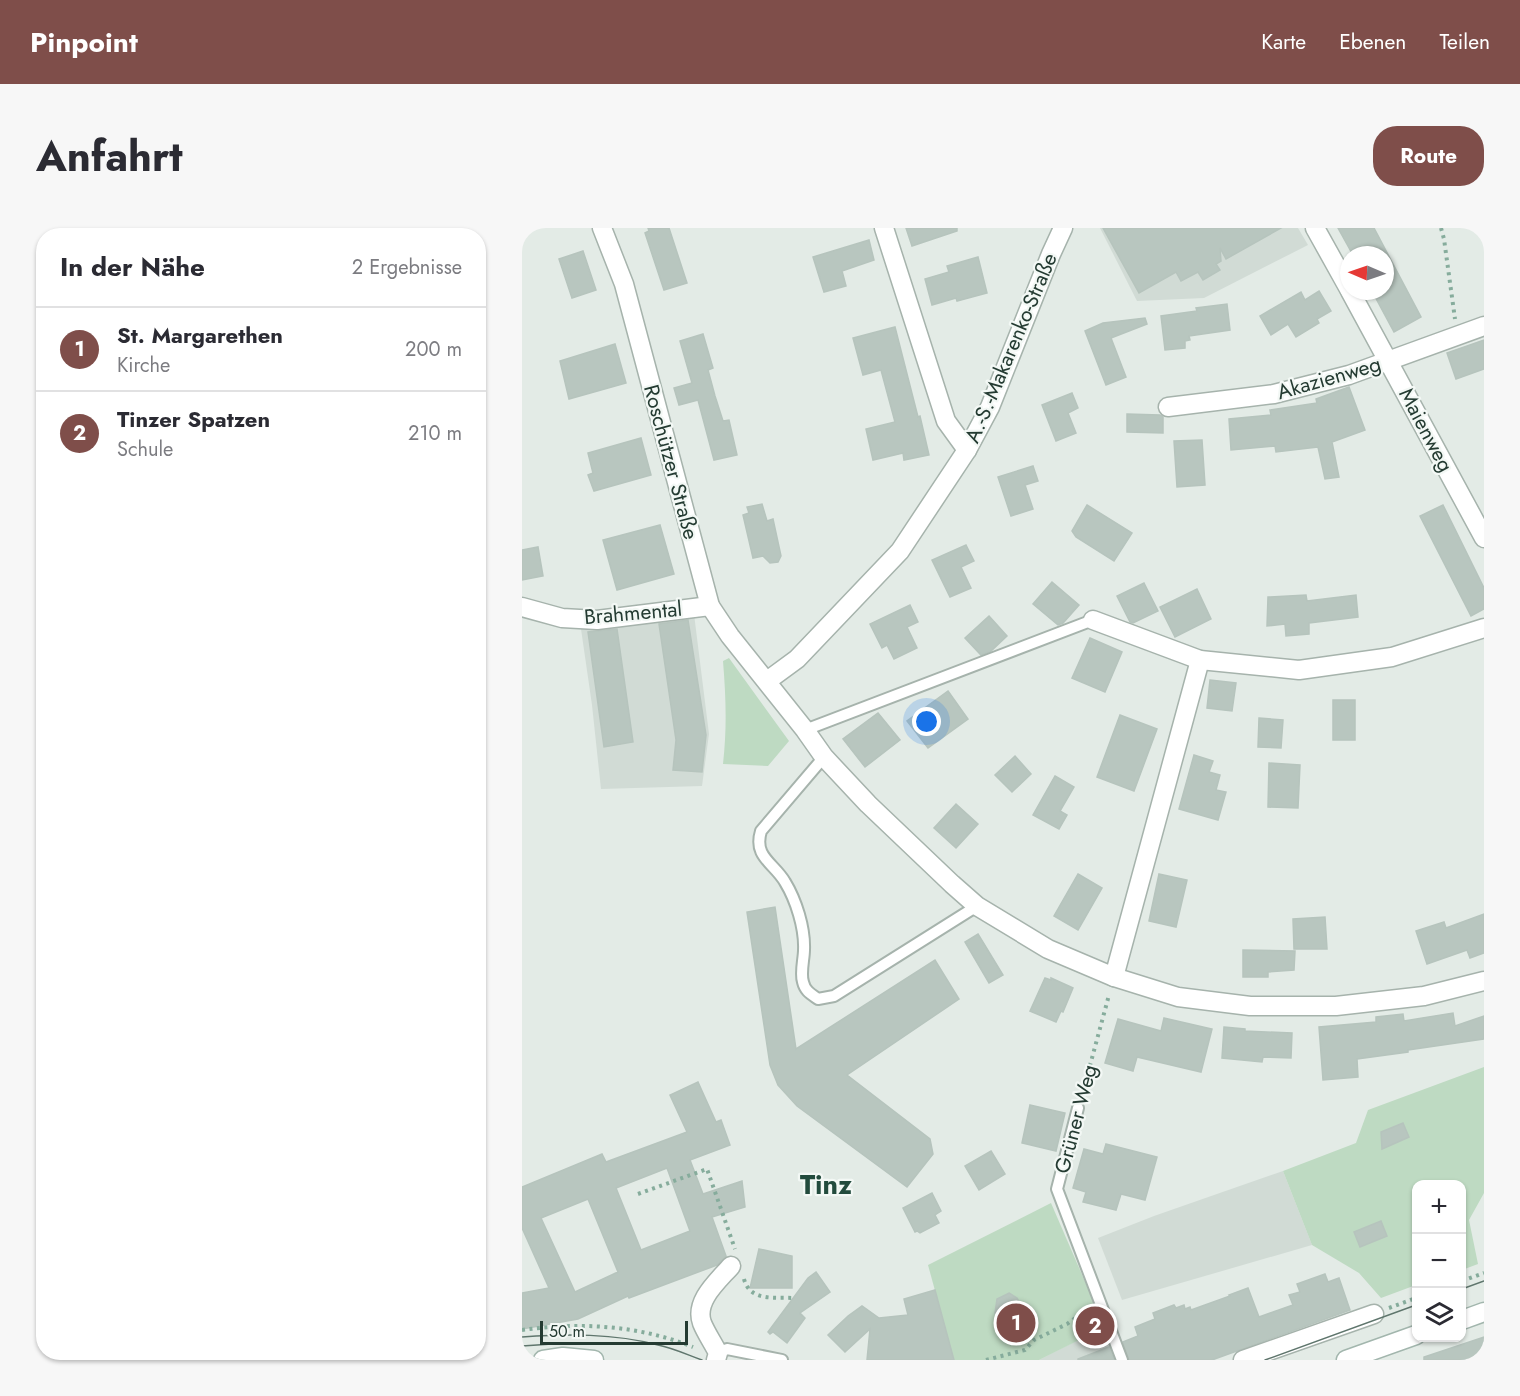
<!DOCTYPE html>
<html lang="de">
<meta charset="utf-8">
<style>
body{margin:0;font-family:Jost,sans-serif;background:#f7f7f7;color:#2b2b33}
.controls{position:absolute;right:18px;bottom:18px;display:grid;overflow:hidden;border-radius:12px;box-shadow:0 2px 4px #0004}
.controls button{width:54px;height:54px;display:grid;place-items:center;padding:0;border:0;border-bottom:2px solid #e1e1e2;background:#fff;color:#2b2b33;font:30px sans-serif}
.compass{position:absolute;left:818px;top:18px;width:54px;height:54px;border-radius:50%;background:#fff;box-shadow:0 2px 4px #0004;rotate:272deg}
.scale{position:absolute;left:18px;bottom:15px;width:148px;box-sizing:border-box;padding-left:6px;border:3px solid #243b32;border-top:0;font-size:16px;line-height:21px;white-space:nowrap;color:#243b32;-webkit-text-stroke:4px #f3f8f5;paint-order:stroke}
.you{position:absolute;left:405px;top:494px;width:21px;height:21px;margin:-15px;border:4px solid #fff;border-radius:50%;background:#1a73e8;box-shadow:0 0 0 9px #1a73e833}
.badge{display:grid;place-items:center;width:39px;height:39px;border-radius:50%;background:#7f4e4a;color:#fff;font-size:20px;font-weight:700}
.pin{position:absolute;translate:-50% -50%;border:3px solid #fff;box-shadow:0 2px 6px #0006}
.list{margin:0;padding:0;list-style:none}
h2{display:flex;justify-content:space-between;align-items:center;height:78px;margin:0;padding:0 24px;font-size:26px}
h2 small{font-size:20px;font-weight:400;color:#7c7c81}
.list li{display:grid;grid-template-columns:39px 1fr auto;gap:18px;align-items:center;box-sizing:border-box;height:84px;padding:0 24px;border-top:2px solid #e1e1e2}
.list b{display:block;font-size:22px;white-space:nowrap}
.list p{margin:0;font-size:20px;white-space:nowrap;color:#7c7c81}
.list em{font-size:20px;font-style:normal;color:#7c7c81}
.icon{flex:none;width:33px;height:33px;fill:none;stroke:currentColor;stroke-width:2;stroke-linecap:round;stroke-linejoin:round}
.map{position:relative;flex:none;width:962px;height:1132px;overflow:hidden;border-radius:24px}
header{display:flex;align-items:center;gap:36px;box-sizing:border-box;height:84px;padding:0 30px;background:#7f4e4a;color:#fff}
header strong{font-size:28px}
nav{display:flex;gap:33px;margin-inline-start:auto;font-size:21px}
.intro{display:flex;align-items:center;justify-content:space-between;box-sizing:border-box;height:144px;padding:0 36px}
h1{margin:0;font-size:42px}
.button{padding:15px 27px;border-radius:24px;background:#7f4e4a;color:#fff;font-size:21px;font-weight:700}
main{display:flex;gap:36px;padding:0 36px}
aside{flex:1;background:#fff;border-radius:24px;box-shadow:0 2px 4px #0004}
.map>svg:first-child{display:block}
.built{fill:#d1dbd5}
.green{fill:#bedac2}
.building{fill:#b8c6bf;stroke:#b6c4bd;stroke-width:1.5;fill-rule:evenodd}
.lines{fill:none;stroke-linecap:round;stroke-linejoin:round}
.lane-casing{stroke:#a6b3ac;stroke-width:14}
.street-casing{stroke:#a6b3ac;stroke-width:21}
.secondary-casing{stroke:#a2b6ad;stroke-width:21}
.path{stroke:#86ac9c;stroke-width:4;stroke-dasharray:3 4.5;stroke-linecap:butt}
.lane{stroke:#fff;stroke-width:10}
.street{stroke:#fff;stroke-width:18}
.secondary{stroke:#fff;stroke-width:18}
.tram{stroke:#5f766d;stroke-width:1.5}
.labels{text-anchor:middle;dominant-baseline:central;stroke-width:4.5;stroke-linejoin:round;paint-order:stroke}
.street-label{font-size:21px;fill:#243b32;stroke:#f3f8f5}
.district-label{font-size:27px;font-weight:bold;fill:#224b3d;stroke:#f3f8f5}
</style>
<header>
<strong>Pinpoint</strong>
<nav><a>Karte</a><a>Ebenen</a><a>Teilen</a></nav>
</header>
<div class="intro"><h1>Anfahrt</h1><a class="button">Route</a></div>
<main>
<aside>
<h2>In der Nähe<small>2 Ergebnisse</small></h2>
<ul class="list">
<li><span class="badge">1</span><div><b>St. Margarethen</b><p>Kirche</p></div><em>200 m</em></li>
<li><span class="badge">2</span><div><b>Tinzer Spatzen</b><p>Schule</p></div><em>210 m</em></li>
</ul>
</aside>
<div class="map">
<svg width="962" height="1132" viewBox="0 0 962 1132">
<rect width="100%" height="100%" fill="#e3ebe6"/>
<g class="built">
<path d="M578,0h198l10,17 -104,53 -67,3z"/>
<path d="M172,386l15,120 -7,52 -101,3 -9,-84 -11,-76z"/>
<path d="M761,943l29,74 -190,55 -24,-62 56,-22z"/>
<path d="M574,1080l21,52h-78l39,-20z"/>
</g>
<g class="green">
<path d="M207,430l60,83 -21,25 -45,-2c4,-36 3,-66 0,-103z"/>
<path d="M962,839v126l-15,27 9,44 -16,6v-86h-46v101l-35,13 -22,-25 -47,-28 -29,-74 73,-28 12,-33z"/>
<path d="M529,975l45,104 -17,33 -40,20h-85l-26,-95z"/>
</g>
<g class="building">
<path d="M126,0h21l18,55 -23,7 -19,-57 4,-2z"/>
<path d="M384,0h51v3l-45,15z"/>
<path d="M581,0h178l-55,31 -6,-11 1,13 -5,3 4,6 -17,10 -5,-8 -17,9 -5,-9 -37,21z"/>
<path d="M816,0h36l47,89 -27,15 -22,-41h13v-36h-32z"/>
<path d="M347,12l5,20 -32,11 4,15 -22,6 -11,-35z"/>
<path d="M61,23l13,39 -24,8 -13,-39z"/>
<path d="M456,29l9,36 -30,8 -1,-3 -24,7 -7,-26 24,-7 -2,-6z"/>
<path d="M797,63l12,20 -14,8 2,4 -23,14 -8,-13 -17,11 -11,-19 41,-24 4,8z"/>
<path d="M705,76l3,26 -41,6 1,4 -5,1v7l-20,2 -4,-34 36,-5 -1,-3z"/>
<path d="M623,90l2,6 -36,14 15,39 -20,8 -21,-54 18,-8z"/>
<path d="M373,99l23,90 2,-1 9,39 -25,5 -1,-7 -30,7 -7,-31 29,-7 -14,-52 -18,5 -10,-37z"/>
<path d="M181,106l10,34 -5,2 7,26 8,25 6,-1 8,35 -23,5 -16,-60 -19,5 -5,-17 18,-5 -12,-42z"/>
<path d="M962,112v29l-28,10 -9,-26z"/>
<path d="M93,116l11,39 -57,16 -9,-38z"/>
<path d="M827,159l16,43 -33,12 7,35 -14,2 -7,-32 -42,5 -1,-6 -44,4 -2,-31 42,-4 -1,-5 47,-7 -1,-4z"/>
<path d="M550,165l6,15 -10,5 8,20 -20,8 -14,-36z"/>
<path d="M605,186l33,1 3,2v16l-36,-1z"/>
<path d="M119,210l10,37 -57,16 -6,-16 5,-2 -5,-20z"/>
<path d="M680,212l3,45 -28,2 -3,-46z"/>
<path d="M511,238l5,15 -13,4 8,24 -22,7 -13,-39z"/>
<path d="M240,276l5,17 6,-2 8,37 -3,6 -8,1 -7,-7 -10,2 -10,-43 6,-2 -2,-6z"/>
<path d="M565,277l45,28 -18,28 -38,-24 -4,-6z"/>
<path d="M921,277l41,83v21l-13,7 -51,-100z"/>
<path d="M138,297l14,49 -57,16 -14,-50z"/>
<path d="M444,317l8,16 -13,6 10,21 -21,9 -18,-37z"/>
<path d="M16,319l5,29 -21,4v-30z"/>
<path d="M530,354l27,23 -16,18 -5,2 -25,-21z"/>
<path d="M622,355l14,28 -25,12 -3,-1 -13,-26z"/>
<path d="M675,361l14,30 -36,18 -15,-30z"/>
<path d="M784,367l1,6 49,-6 2,22 -49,6v11l-23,2 -1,-12 -18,2 1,-29z"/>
<path d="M388,377l8,17 -11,5 10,21 -23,11 -7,-14 -5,3 -12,-24z"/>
<path d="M467,388l18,20 -16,15 -10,4 -16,-17z"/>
<path d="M166,392l18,115 -4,37 -29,-2 3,-30 -17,-116z"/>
<path d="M95,401l16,113 -29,5 -16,-115z"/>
<path d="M568,410l32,14 -17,40 -33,-14z"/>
<path d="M688,452l26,3 -4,28 -25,-3z"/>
<path d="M426,463l20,28 -40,29 -21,-27z"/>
<rect x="811" y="472" width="22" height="40"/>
<path d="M356,485l22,27 -35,27 -22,-28z"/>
<path d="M598,487l37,14 -23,62 -37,-14z"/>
<path d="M737,490l24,2 -2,28 -23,-1z"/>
<path d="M672,527l19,6 -4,11 11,3 -4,15 10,2 -8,28 -39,-11z"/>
<path d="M493,528l16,18 -19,18 -17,-17z"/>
<path d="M747,535l31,2 -2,43 -30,-1z"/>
<path d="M533,548l19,11 -14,24 7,4 -8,14 -26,-14z"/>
<path d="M434,576l22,20 -22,24 -22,-20z"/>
<path d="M556,646l24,14 -24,42 -24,-14z"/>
<path d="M637,646l28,6 -11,47 -27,-6z"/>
<path d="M253,679l21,142 139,-89 24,39 -112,76 83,64 3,15 -26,33 -110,-81 -19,-21 -8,-20 -23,-153z"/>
<path d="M962,686v39l-14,5 -3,-8 -40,14 -11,-33 28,-9 2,6z"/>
<path d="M803,689l2,32h-33l-1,-30z"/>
<path d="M456,706l25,41 -14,8 -24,-41z"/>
<path d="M721,722l52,1 -1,19 -26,2v5h-25z"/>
<path d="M523,750l6,2v-2l22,10 -10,24 -2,-1 -5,11 -26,-11z"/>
<path d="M931,785l2,13 29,-10v23l-76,11v2l-51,7 1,18 -35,3 -4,-53 57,-5v-5l27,-3 1,7z"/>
<path d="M642,790l48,11 -11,43 -64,-15 -4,14 -28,-8 13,-44 43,12z"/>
<path d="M702,799l21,2v2l47,2 -1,25 -28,-1 -1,5 -40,-4z"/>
<path d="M176,854l18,40 5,-2 9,25 -40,15 13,34 39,-13 3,26 -33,10 14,39 -9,9 -88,33 -1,-2 -50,23 -56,10v-36l27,-5 -27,-60v-41l80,-33 4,8 81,-30 -17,-37zM145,940l23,63 -49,19 -25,-62zM66,971l30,73 -43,20 -34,-74z"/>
<path d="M508,877l35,8 -9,38 -34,-8z"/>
<path d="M881,895l6,14 -27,12 -1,-17z"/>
<path d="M584,916l51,13 -12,43 -24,-6 -5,16 -33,-8 3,-10 -13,-4 11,-39 19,5z"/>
<path d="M469,923l14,23 -26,16 -14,-24z"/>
<path d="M410,965l9,18 -6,4 4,8 -19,10 -3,-2 -2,1 -12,-24z"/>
<path d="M859,993l6,15 -27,11 -6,-15z"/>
<path d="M237,1021l33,7v32h-42z"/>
<path d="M294,1044l14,20 -30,21 5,5 -18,25 -14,-11 -3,2 -2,-2 40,-54z"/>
<path d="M803,1046l3,8 11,-4 11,32 -138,50h-83l-6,-18 15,-6 -3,-9 20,-8 -2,-6 21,-8 2,3 8,-3 1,4 5,-2 1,3 39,-14 -1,-1 19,-7 11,29 34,-12 -4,-10 11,-3 -3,-8z"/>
<path d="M413,1062l19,70h-87l3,-31 -25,23 -17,-17 20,-19 14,-10 17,12 29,-3 -4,-16z"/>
<path d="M487,1065l8,5 19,34 -23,12 -18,-31 2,-14z"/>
<path d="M962,1109v23h-60v-3z"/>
<path d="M587,1119l5,13h-36v-1z"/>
</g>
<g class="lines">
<defs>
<g id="lane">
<path d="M283,502l288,-110"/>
<path d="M302,529l-63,74c-8,26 13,32 24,51 11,18 20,46 19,68 0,9 -4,23 -1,32 2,9 8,12 15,17l16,-3 143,-90"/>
<path d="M556,880l-21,81 65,171"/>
<path d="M196,1125l9,-4 55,11"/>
</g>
<g id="street">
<path d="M80,0l22,56 86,322 20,30 75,94 19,27 44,47 84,80 25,22 71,43 66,28 64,20 72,9h86l88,-10 60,-15"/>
<path d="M362,0l62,193 21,29"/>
<path d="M793,0l34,61"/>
<path d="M828,63l134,247"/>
<path d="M646,179l106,-13 75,-19 135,-49"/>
<path d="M0,379l40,11 35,2 113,-14"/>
<path d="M571,392l107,40 99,10 93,-13 92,-29"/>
<path d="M245,453l30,-22 103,-108 67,-101 23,-43 61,-153 12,-26"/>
<path d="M592,749l86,-317"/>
<path d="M194,1132l2,-7c-5,-10 -12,-20 -16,-30 -8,-22 16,-42 29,-57"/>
<path d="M721,1132l131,-46"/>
</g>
<g id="secondary">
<path d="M940,1092l22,-8"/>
<path d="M21,1132l20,-3 31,3"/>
<path d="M824,1132l70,-25"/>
</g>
</defs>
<use href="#lane" class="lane-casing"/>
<use href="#street" class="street-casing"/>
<use href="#secondary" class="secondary-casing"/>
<g class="path">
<path d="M919,0l3,11 11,80"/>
<path d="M560,867l27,-100"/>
<path d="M116,966l69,-25 28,80"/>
<path d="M222,1051c6,23 31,18 50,19"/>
<path d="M940,1053l22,-8"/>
<path d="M867,1080l27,-10"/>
<path d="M0,1102c58,-8 116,-5 171,17"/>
<path d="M464,1132l39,-10 9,-10 33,-16 18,-13h4"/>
</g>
<use href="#lane" class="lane"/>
<use href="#street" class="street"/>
<use href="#secondary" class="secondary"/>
<g class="tram">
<path d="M940,1061l22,-8"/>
<path d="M0,1109c45,-3 91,-4 136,8 15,3 30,10 44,15"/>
<path d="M0,1118l30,-2"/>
<path d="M743,1132l151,-55"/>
</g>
</g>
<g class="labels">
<g class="street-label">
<text transform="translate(489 120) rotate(-67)">A.-S.-Makarenko-Straße</text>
<text transform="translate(807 150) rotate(-16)">Akazienweg</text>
<text transform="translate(904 202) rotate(62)">Maienweg</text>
<text transform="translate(149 234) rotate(75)">Roschützer Straße</text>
<text transform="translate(111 385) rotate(-5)">Brahmental</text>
<text transform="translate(554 891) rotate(-75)">Grüner Weg</text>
</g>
<g class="district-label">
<text x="304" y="956">Tinz</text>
</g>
</g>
</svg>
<div class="controls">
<button>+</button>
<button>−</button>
<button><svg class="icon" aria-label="layers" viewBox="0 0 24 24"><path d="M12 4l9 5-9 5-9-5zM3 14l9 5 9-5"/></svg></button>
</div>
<svg class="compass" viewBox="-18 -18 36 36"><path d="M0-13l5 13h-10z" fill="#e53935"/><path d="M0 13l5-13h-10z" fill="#7c7c81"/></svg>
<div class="scale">50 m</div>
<div class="you"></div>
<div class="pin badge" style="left:494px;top:1095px">1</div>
<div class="pin badge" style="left:573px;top:1098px">2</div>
</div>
</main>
